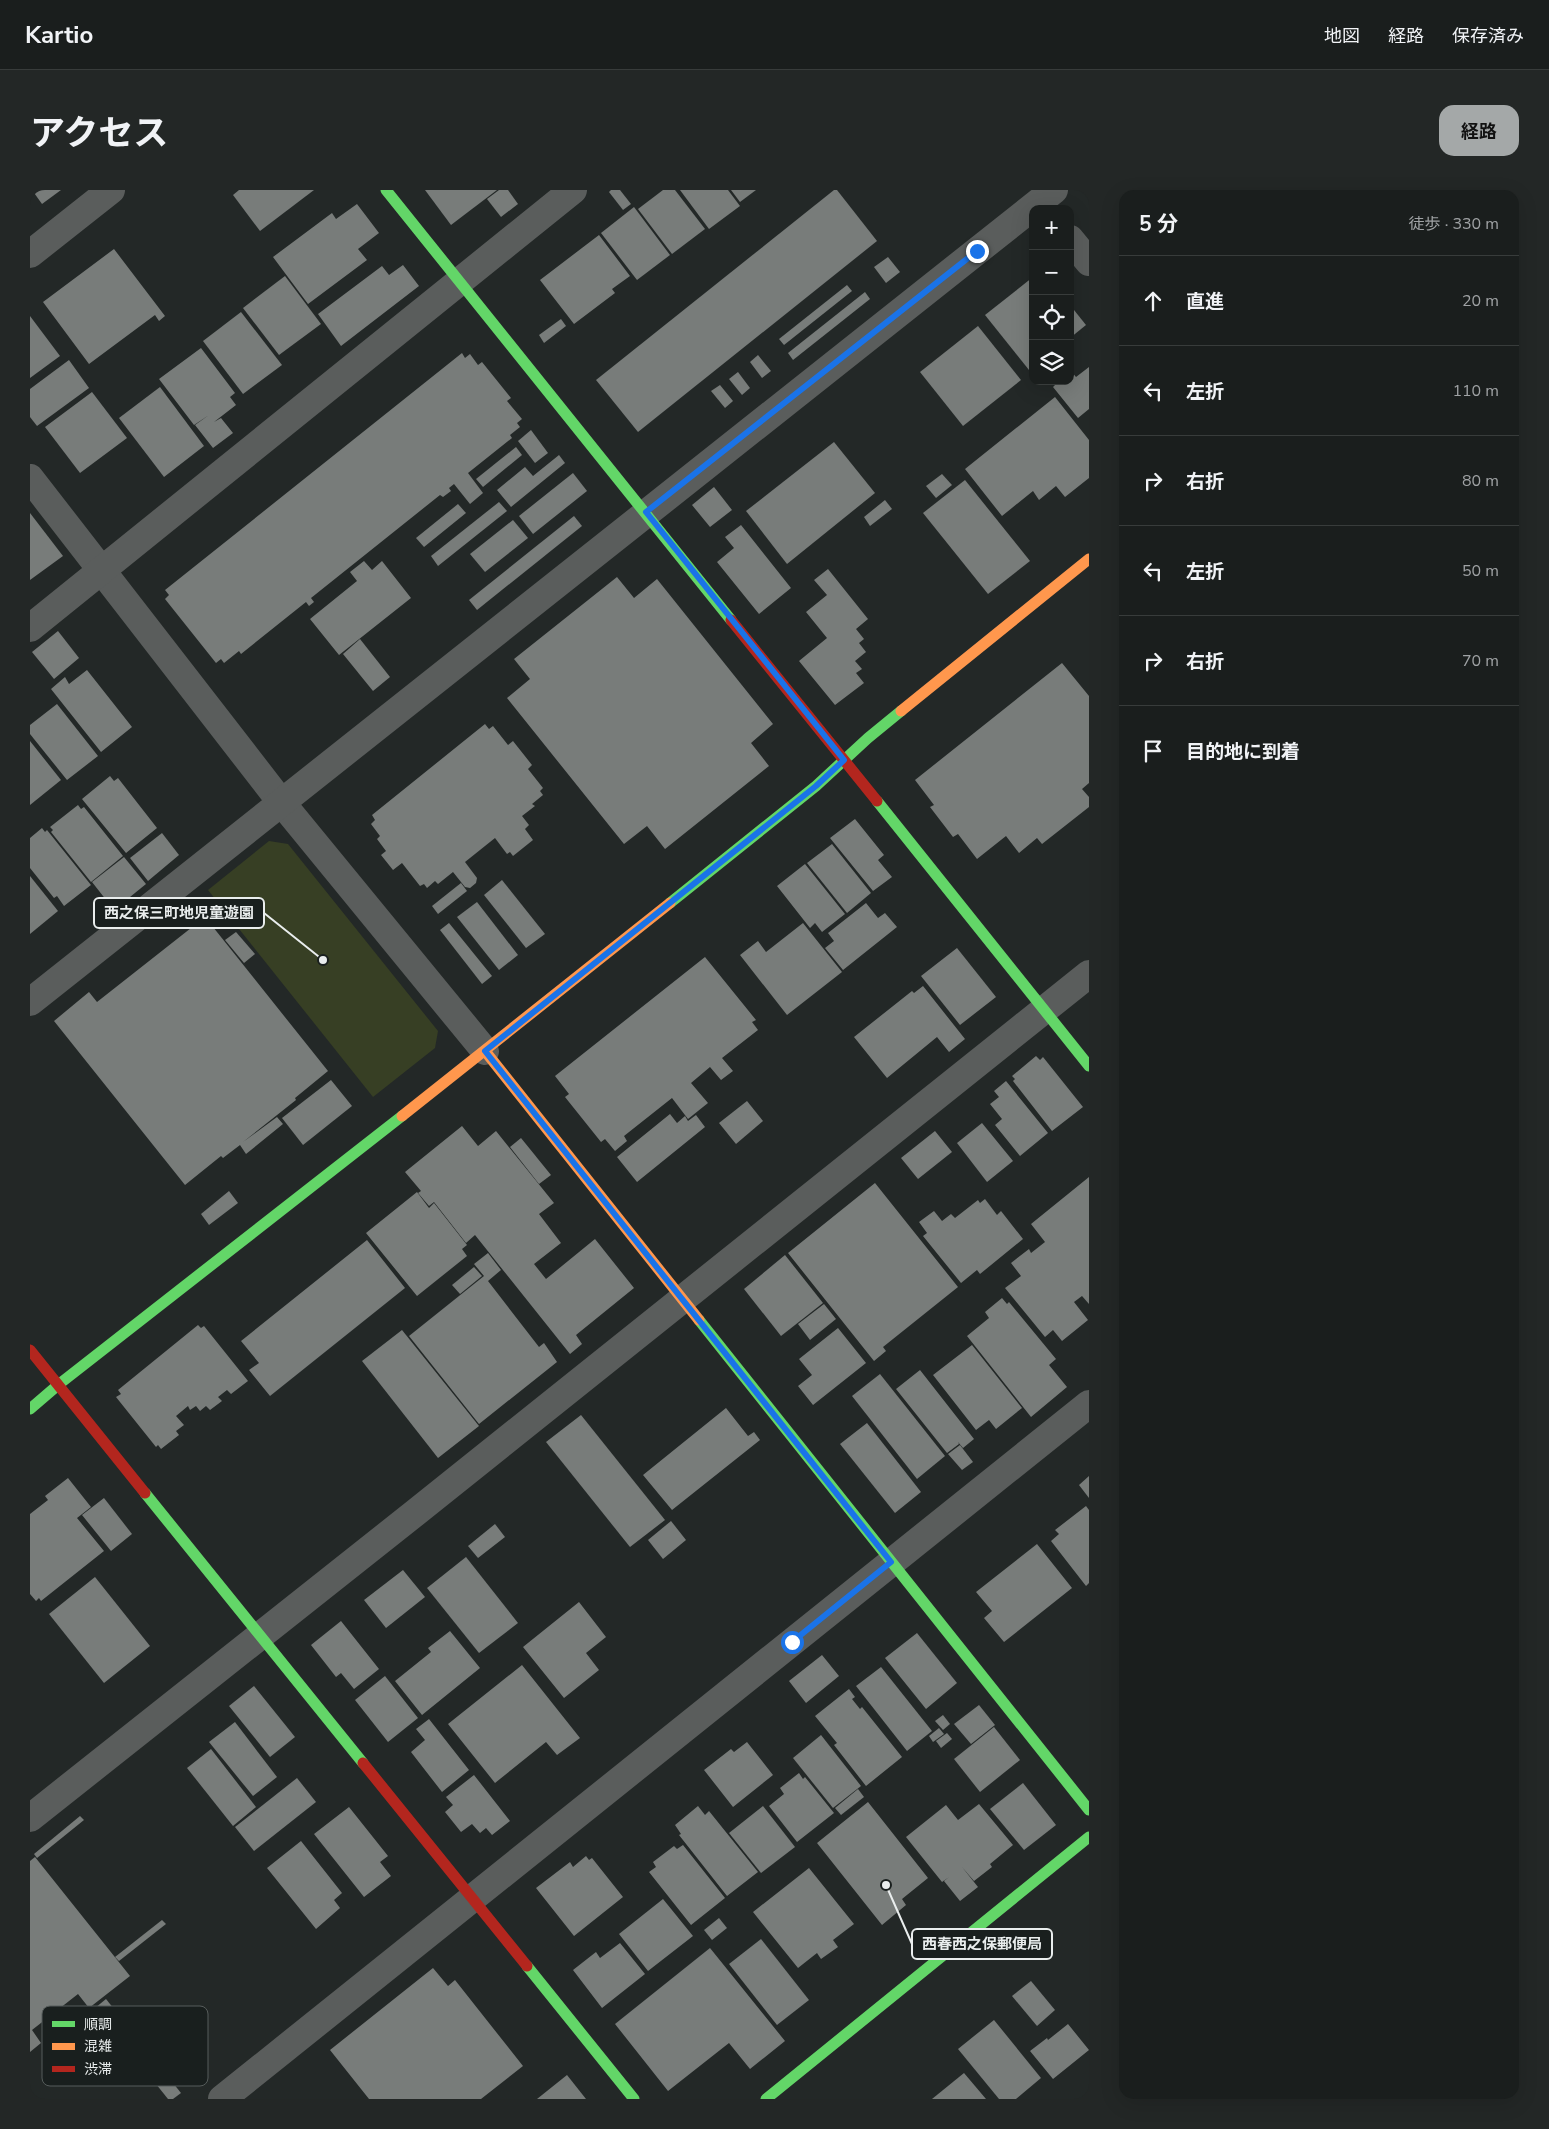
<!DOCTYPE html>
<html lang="ja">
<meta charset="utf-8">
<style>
body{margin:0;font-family:"Nunito Sans","Noto Sans JP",sans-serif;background:#232726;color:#f1f3f6}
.controls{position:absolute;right:15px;top:15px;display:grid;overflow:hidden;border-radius:10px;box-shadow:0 5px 20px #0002}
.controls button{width:45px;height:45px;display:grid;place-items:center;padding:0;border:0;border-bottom:1px solid #383c3b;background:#1a1e1d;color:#f1f3f6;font:25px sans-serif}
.stop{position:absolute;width:15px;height:15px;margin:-11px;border:4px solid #1a73e8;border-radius:50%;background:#fff}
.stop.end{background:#1a73e8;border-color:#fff;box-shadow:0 1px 5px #0008}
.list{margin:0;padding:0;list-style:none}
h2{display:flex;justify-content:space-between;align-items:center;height:65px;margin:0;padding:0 20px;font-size:21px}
h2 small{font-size:16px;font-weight:400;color:#9fa2a4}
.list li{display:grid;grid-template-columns:32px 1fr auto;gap:15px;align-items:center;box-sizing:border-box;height:90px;padding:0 20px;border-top:1px solid #383c3b}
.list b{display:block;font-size:19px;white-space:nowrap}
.list em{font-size:16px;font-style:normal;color:#9fa2a4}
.icon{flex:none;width:28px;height:28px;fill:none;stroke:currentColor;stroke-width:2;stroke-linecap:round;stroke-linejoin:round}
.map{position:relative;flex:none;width:1059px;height:1909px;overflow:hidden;border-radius:15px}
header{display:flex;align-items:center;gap:30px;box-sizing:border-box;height:70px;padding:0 25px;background:#1a1e1d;border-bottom:1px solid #383c3b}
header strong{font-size:24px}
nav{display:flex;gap:28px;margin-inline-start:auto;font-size:18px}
.intro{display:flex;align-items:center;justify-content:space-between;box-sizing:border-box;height:120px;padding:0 30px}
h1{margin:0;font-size:35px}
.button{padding:12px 22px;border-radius:15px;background:#a4a8a8;color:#111;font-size:18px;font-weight:700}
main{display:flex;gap:30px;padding:0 30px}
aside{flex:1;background:#1a1e1d;border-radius:15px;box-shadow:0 5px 20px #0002}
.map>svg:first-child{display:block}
.green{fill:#373f24}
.building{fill:#787c7a}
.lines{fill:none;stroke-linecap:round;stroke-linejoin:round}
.street{stroke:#5a5d5c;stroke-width:28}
.fast{stroke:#63d668;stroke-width:11}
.slow{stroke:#ff974d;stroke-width:11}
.jam{stroke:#b3261e;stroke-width:11}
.route{stroke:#1a73e8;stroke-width:6}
.key{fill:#191f1e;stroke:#575d5c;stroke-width:1}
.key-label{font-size:14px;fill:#e9eded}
.leader{fill:none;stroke:#e9eded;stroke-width:2}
.callout-dot{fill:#e9eded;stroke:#191f1e;stroke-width:2}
.callout{fill:#191f1e;stroke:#e9eded;stroke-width:2}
.callout-label{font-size:15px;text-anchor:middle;font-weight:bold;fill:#e9eded}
</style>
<header>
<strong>Kartio</strong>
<nav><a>地図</a><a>経路</a><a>保存済み</a></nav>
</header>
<div class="intro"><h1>アクセス</h1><a class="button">経路</a></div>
<main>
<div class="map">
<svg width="1059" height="1909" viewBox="0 0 1059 1909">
<rect width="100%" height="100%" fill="#232827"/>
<path class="green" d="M239,651l19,3 150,187 -3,17 -62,49 -165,-207z"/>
<g class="building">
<path d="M2,0h29l-19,14z"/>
<path d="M209,0h75l-54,41 -27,-36z"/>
<path d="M395,0h72l-46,35z"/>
<path d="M469,0h9l10,14 -17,13 -14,-18z"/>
<path d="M581,0h9l11,14 -8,6 -14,-18z"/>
<path d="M633,0h12l30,39 -33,25 -34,-45z"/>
<path d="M650,0h48l12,16 -31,23z"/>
<path d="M701,0h25l-16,12z"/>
<path d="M804,0h3l40,51 -239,191 -42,-52z"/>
<path d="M327,14l22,29 -21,16 9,11 -59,44 -35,-47 59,-44 4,6z"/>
<path d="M604,17l36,48 -33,25 -36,-47z"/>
<path d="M569,45l31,41 -18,13 3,4 -41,31 -34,-44z"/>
<path d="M84,59l51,67 -6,5 -4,-6 -66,49 -46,-62z"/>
<path d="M858,67l12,15 -14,11 -12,-16z"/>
<path d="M373,75l16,21 -78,60 -23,-32 64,-48 7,9z"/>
<path d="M255,86l36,48 -42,31 -36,-47z"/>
<path d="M1003,87v91l-4,2 -44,-55z"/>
<path d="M817,95l5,6 -68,54 -5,-6z"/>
<path d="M835,102l5,7 -77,61 -5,-7z"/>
<path d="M1040,115l16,20 -16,13z"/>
<path d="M211,122l41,53 -39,29 -40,-53z"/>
<path d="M0,126l30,40 -30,22z"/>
<path d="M531,129l5,7 -22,17 -5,-8z"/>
<path d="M948,136l43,54 -58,46 -43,-54z"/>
<path d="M171,158l34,45 -5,4 6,8 -22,17 7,-4 12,15 -20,15 -18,-23 14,-10 -15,10 -35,-46z"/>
<path d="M432,163l3,5 5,-4 8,11 4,-3 29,36 -4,3 15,18 -5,4 3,4 -10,8 2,3 -44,35 15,20 -13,11 -16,-20 -5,4 2,3 -8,6 -3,-2 -129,103 3,4 -5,4 -3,-4 -65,52 -2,-3 -15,12 -3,-4 -5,4 -51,-64 4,-4 -4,-5z"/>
<path d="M728,165l13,16 -9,7 -12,-16z"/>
<path d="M39,170l20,28 -52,38 -7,-9v-28z"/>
<path d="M1059,177v42l-11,9 -25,-31 6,-6h11l1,-10 5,6z"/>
<path d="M708,182l12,16 -8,7 -13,-16z"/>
<path d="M690,195l13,16 -8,7 -14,-17z"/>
<path d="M130,197l44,59 -40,31 -45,-59z"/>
<path d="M62,202l35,46 -47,35 -35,-46z"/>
<path d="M1025,207l34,43v38l-24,19 -9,-11 -17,14 -6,-9 -31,25 -37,-47z"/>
<path d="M501,240l17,23 -13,10 -17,-22z"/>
<path d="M804,252l41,51 -88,71 -41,-53z"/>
<path d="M486,257l6,8 -39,32 -7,-8z"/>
<path d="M529,265l6,8 -54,44 -14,-17 28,-23 8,9z"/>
<path d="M543,283l14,18 -54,43 -14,-18z"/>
<path d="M912,284l10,11 -16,13 -10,-12z"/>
<path d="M935,290l65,81 -42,33 -65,-81z"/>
<path d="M684,297l18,23 -22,17 -18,-22z"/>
<path d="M855,310l7,9 -22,17 -6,-9z"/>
<path d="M469,312l8,9 -69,55 -7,-10z"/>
<path d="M428,314l8,9 -42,34 -8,-9z"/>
<path d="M0,323l33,43 -33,24z"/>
<path d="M544,326l8,10 -105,84 -8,-10z"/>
<path d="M483,330l15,18 -43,34 -15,-18z"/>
<path d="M711,335l50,63 -32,26 -42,-52 17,-14 -9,-11z"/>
<path d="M334,371l8,9 10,-9 29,37 -72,57 -29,-36 47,-38 -7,-9z"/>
<path d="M798,379l40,50 -12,10 8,10 -5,4 7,9 -11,9 7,8 -6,4 8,10 -29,22 -36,-44 28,-23 -21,-26 21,-17 -13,-15z"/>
<path d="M587,387l17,21 23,-19 116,145 -22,19 18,23 -104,83 -18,-23 -23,18 -117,-146 23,-19 -16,-20z"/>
<path d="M28,441l21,27 -25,21 -22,-27z"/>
<path d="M330,449l30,38 -17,14 -30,-37z"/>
<path d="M1032,473l27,33v87l-7,6 7,8v10l-47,37 -5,-6 -18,15 -13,-17 -29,23 -19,-25 -5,3 -23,-30 4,-2 -19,-25z"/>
<path d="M57,480l45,57 -31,25 -50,-63 14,-12 4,7z"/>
<path d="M27,514l41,52 -31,24 -37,-46v-9z"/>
<path d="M455,534l4,5 4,-3 15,19 5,-4 19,24 -4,4 15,19 -3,3 3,4 -11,9 3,2 -13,10 7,9 -4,4 8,11 -20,16 -3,-4 -3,2 -12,-16 -30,24 12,16 -1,5 -6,5 -5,-1 -12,-15 -15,12 -3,-3 -8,7 -3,-4 -4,2 -18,-23 -9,7 -12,-15 5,-4 -9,-12 3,-3 -9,-12 4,-4 -3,-5z"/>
<path d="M0,551l31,39 -31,25z"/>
<path d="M80,586l4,5 4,-3 39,50 -31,25 -44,-54z"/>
<path d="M48,615l3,4 3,-2 39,49 -32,26 -40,-50 2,-2 -3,-3z"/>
<path d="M825,629l29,36 -6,5 14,17 -19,14 -43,-53z"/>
<path d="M12,638l3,4 2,-2 44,55 -27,21 -7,-10 -3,2 -24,-30v-30z"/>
<path d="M132,643l17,22 -31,26 -18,-23z"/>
<path d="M802,654l39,49 -24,20 -40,-50z"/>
<path d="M94,667l22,27 -32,26 -22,-28z"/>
<path d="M775,674l40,50 -23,18 -7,-9 -5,5 -33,-42z"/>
<path d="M0,686l28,35 -28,23z"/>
<path d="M472,690l43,54 -19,14 -42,-53z"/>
<path d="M431,693l6,8 -29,23 -6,-8z"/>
<path d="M447,712l41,53 -19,15 -42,-53z"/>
<path d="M836,713l12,15 7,-5 12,14 -54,43 -18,-22 9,-7 -6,-8z"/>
<path d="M175,727l123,154 -33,27 1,2 -53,42 34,-25 6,7 -37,30 -6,-9 -17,13 -2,-2 -36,29 -131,-164 35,-29 8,10z"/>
<path d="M419,733l43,53 -10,8 -42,-54z"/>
<path d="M773,733l39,49 -55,43 -47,-60 18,-14 8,11z"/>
<path d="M206,742l19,22 -11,9 -19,-23z"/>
<path d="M927,758l39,49 -36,28 -39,-49z"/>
<path d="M675,767l51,63 -4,2 6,8 -36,28 11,13 -12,9 -11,-13 -19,16 17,20 -20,16 -16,-21 -48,38 3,5 -12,10 -10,-12 -4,3 -36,-45 4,-3 -14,-18z"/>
<path d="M893,796l42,53 -16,13 -12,-15 -50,41 -33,-41 58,-46 2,2z"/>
<path d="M1006,866l4,4 3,-3 40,50 -31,24 -39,-50 2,-2 -3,-3z"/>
<path d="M301,890l21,26 -49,39 -21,-27z"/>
<path d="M976,891l42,52 -28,23 -25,-31 7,-6 -12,-15 9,-7 -5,-6z"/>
<path d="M717,911l16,20 -27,23 -17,-21z"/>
<path d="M640,924l7,9 8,-7 3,5 8,-6 9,12 -68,55 -20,-25z"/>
<path d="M952,933l31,38 -26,21 -30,-39z"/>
<path d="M432,936l16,20 18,-15 58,72 -15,11 22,29 -27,21 12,15 49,-40 39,49 -58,47 6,9 -12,10 -95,-119 -9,8 -32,-41 -5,4 -11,-13 3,-2 -16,-19z"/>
<path d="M905,941l17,21 -34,27 -17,-21z"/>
<path d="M491,948l30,37 -12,9 -29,-37z"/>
<path d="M1059,987v127l-7,-8 -8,6 14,18 -26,21 -9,-11 -8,7 -40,-49 16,-12 -10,-13 18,-14 2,4 14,-11 -14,-18z"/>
<path d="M845,993l83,104 -75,60 3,4 -12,10 -86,-108z"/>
<path d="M199,1001l9,12 -29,22 -8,-11z"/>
<path d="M387,1002l12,16 5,-5 33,42 -5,4 5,7 -50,40 -51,-63z"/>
<path d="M955,1009l12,16 4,-4 22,28 -43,35 -3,-4 -16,13 -38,-47 4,-3 -8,-11 15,-11 8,10 9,-7 4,4 23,-18 2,3z"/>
<path d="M337,1050l38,48 -135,108 -21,-26 10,-7 -18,-22z"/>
<path d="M458,1063l13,17 -13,11 51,66 5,-4 13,19 -78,62 -70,-88 75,-60 -10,-12z"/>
<path d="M755,1065l38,48 -42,33 -37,-47z"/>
<path d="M444,1077l8,9 -22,18 -8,-9z"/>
<path d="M972,1108l5,6 2,-2 47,57 -7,6 18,22 -36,30 -64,-81 22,-18 -4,-6z"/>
<path d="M794,1114l12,15 -26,21 -12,-16z"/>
<path d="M168,1135l3,3 3,-2 44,55 -17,13 -4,-4 -9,7 4,4 -12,9 -4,-4 -6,5 -4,-5 -6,4 -2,-4 -12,10 8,9 -8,6 3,4 -18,14 -3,-4 -2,2 -40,-50 5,-3 -3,-4z"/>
<path d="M808,1138l28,35 -53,42 -15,-19 14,-11 -13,-16z"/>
<path d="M372,1140l77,96 -41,32 -76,-97z"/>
<path d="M942,1155l50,63 -26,21 -7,-9 -13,10 -43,-55z"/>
<path d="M890,1180l54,69 -11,9 -5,-6 1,2 -12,9 -51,-64z"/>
<path d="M850,1184l65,82 -28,23 -65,-83z"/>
<path d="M696,1218l22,28 6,-4 6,8 -88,70 -29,-35z"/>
<path d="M551,1225l84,105 -35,27 -84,-105z"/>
<path d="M837,1233l54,69 -26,21 -55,-69z"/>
<path d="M930,1255l13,17 -11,8 -14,-16z"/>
<path d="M1059,1286v22l-10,-13z"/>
<path d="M38,1288l23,29 -14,11 27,33 -63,50 -2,-3 -3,3 -6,-7v-80l18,-14 -3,-4z"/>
<path d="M74,1308l28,36 -21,17 -29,-36z"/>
<path d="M1056,1316l3,4v73l-3,3 -35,-45 8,-7 -4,-4z"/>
<path d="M641,1331l15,19 -23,19 -15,-19z"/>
<path d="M465,1334l10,13 -27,21 -10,-12z"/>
<path d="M1007,1354l35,44 -68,54 -20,-24 8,-7 -16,-19z"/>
<path d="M436,1367l52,66 -39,30 -52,-65z"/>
<path d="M373,1380l22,27 -39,31 -22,-28z"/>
<path d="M65,1387l55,69 -46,37 -55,-69z"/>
<path d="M549,1412l27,35 -20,16 13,17 -35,28 -41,-51z"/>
<path d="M311,1431l38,48 -25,20 -13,-16 -5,4 -25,-32z"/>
<path d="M420,1441l30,37 -58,47 -27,-34 36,-29 -3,-4z"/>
<path d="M887,1443l40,50 -31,26 -41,-51z"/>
<path d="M792,1465l17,21 -33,27 -17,-22z"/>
<path d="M492,1475l58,73 -23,17 -11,-13 -51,41 -47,-59z"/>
<path d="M851,1477l51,64 -25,20 -51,-65z"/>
<path d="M355,1486l33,42 -30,24 -33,-42z"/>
<path d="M224,1496l41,51 -25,20 -41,-51z"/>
<path d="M819,1499l6,8 -3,2 8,10 2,-2 40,50 -36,29 -32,-41 3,-2 -22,-27z"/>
<path d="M949,1515l16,20 -24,19 -17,-20z"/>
<path d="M913,1525l7,9 -7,6 -8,-9z"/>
<path d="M399,1529l40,51 -27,22 -31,-40 14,-12 -9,-11z"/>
<path d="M205,1532l42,55 -24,19 -44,-54z"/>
<path d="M964,1537l26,33 -40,32 -26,-33z"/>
<path d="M909,1538l5,6 -11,8 -4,-6z"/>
<path d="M917,1543l5,6 -11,9 -5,-7z"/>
<path d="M791,1545l40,51 -28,22 -40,-50z"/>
<path d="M717,1552l26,33 -40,32 -29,-37 27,-21 3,3z"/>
<path d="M181,1559l45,58 -23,19 -46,-58z"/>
<path d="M769,1583l4,6 2,-2 29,36 -37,29 -28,-36 15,-12 -4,-6z"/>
<path d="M444,1585l36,46 -18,14 -6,-7 -6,5 -8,-9 -11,8 -16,-20 8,-7 -7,-8z"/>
<path d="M267,1588l19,24 -62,49 -19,-24z"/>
<path d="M993,1593l33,42 -32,25 -34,-41z"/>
<path d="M828,1599l6,8 -23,18 -6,-7z"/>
<path d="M838,1612l60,76 -26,21 4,6 -24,20 -65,-82z"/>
<path d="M949,1614l34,41 -23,19 2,3 -18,14 -12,-14 16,20 -18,14 -16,-20 5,-4 -7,5 -36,-45 40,-32 12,15z"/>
<path d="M668,1616l7,9 4,-4 49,61 -31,24 -48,-61 2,-1 -6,-9z"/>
<path d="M733,1616l32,41 -34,26 -32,-40z"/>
<path d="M319,1617l39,49 -8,6 11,14 -27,21 -50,-63z"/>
<path d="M50,1626l4,4 -47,38 -3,-4z"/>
<path d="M271,1651l41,52 -8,7 6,8 -24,21 -49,-61z"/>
<path d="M653,1655l42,53 -34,27 -42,-53 7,-5 -3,-5 21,-16 3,3z"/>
<path d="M556,1666l3,4 3,-2 31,39 -49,39 -38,-48 34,-26 3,5z"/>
<path d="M5,1667l95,119 -41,32 -11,-14 -46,36 9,13 -11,9v-191z"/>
<path d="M779,1678l45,56 -21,16 5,7 -17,12 -4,-6 -19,15 -45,-56z"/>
<path d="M633,1709l30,37 -45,35 -29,-37z"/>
<path d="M689,1728l8,10 -15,12 -8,-10z"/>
<path d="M132,1730l4,4 -47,37 -4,-4z"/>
<path d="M731,1749l48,61 -32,25 -48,-61z"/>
<path d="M590,1753l25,31 -43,34 -29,-38 23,-18 4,6z"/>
<path d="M680,1758l75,93 -35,28 -21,-26 -61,48 -53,-67z"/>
<path d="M403,1778l15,18 7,-6 68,86 -42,33h-112l-39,-49z"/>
<path d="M1001,1791l24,29 -18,16 -25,-30z"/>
<path d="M76,1809l75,94 -8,6h-5l-73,-91z"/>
<path d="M964,1830l47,58 -25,21h-17l-41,-50z"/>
<path d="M1038,1834l21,26 -36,29 -23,-28 17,-13 1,2z"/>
<path d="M934,1883l22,26h-54z"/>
<path d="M537,1885l19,24h-49z"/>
</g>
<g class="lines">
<g class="street">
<path d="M1040,49l19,23"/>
<path d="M0,64l81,-64"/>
<path d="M0,288l251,324 204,249"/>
<path d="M0,438l543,-438"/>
<path d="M0,812l1024,-812"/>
<path d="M0,1628l385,-305 674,-539"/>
<path d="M192,1909l867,-695"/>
</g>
<g class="fast">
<path d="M356,0l345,430"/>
<path d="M847,611l212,265"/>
<path d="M640,713l146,-117 52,-48 33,-27"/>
<path d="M669,1130l390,490"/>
<path d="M0,1219l28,-24 344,-269"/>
<path d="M115,1303l218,270"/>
<path d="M497,1776l107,133"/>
<path d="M736,1909l323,-262"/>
</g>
<g class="slow">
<path d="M871,521l188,-152"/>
<path d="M455,861l214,269"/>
<path d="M372,926l268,-213"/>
</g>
<g class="jam">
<path d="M701,430l146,181"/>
<path d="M0,1160l115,143"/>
<path d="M333,1573l164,203"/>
</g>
</g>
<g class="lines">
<path class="route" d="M762,1452l99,-80 -406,-511 331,-265 28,-26 -198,-248 331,-261"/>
</g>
<rect x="12" y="1816" width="166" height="80" rx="8" class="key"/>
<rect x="22" y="1831" width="23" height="6" fill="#63d668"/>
<rect x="22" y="1853" width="23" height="7" fill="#ff974d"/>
<rect x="22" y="1876" width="23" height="6" fill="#b3261e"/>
<g class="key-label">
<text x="54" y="1839">順調</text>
<text x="54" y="1861">混雑</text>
<text x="54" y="1884">渋滞</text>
</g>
<path class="leader" d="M293 770L234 723M856 1695L882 1754"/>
<g class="callout-dot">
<circle cx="293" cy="770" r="5"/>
<circle cx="856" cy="1695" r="5"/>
</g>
<g class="callout">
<rect x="64" y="708" width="170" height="30" rx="5"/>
<rect x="882" y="1739" width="140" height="30" rx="5"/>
</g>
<g class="callout-label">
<text x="149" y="728">西之保三町地児童遊園</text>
<text x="952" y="1759">西春西之保郵便局</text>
</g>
</svg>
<div class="controls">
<button>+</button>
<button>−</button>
<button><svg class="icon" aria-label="locate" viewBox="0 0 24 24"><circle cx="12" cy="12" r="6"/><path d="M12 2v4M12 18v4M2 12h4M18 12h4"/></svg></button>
<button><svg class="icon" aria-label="layers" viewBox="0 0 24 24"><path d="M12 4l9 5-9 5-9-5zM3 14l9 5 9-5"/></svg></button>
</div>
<div class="stop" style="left:762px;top:1452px"></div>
<div class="stop end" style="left:947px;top:61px"></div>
</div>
<aside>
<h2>5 分<small>徒歩 · 330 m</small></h2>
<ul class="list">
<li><svg class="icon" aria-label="ahead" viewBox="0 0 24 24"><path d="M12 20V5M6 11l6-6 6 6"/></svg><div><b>直進</b></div><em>20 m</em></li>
<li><svg class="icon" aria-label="left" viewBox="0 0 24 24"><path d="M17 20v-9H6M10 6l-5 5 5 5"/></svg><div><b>左折</b></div><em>110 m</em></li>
<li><svg class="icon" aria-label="right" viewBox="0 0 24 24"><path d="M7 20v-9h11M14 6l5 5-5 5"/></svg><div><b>右折</b></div><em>80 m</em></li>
<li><svg class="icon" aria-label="left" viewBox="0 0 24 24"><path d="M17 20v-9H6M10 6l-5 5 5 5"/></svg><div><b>左折</b></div><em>50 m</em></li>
<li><svg class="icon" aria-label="right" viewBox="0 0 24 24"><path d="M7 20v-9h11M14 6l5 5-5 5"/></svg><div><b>右折</b></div><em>70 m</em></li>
<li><svg class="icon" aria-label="arrive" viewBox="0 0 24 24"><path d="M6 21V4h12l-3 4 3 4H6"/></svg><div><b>目的地に到着</b></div></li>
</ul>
</aside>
</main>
